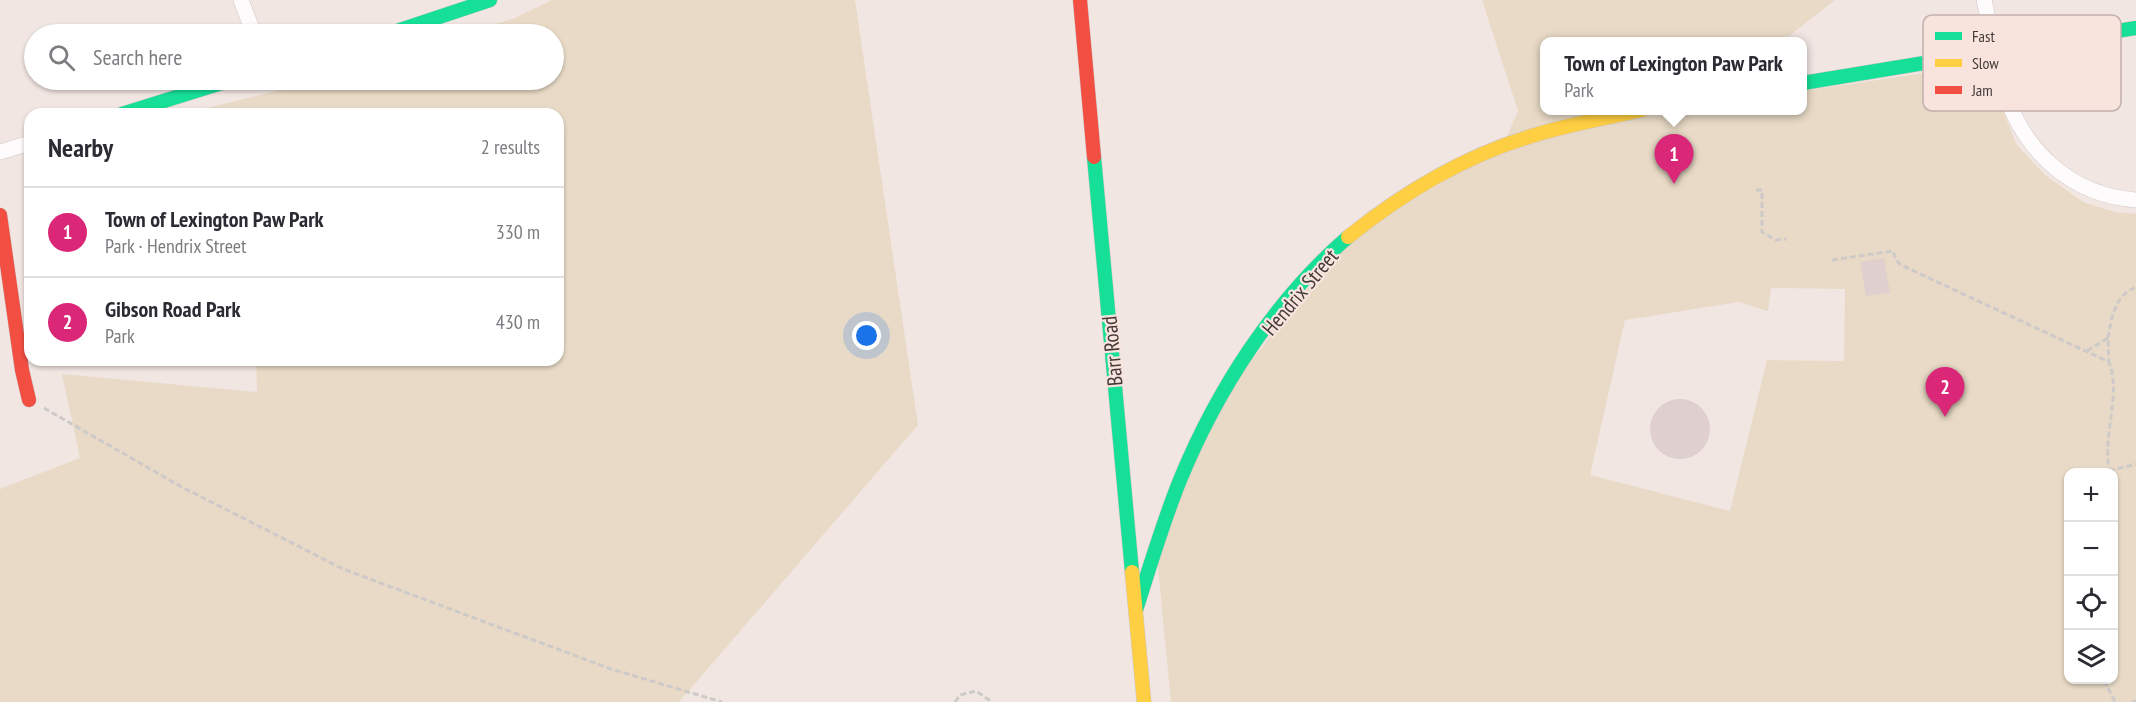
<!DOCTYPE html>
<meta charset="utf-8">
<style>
body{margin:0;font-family:"PT Sans Narrow",sans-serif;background:#f7f7f7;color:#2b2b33}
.controls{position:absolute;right:18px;bottom:18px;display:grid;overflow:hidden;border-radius:12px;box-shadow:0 2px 4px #0004}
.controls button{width:54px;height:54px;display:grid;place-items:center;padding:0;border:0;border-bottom:2px solid #e1e1e2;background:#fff;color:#2b2b33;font:30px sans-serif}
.you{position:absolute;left:867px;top:336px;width:21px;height:21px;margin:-15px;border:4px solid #fff;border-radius:50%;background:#1a73e8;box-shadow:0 0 0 9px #1a73e833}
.badge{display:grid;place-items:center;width:39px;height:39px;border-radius:50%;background:#db2777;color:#fff;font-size:20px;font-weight:700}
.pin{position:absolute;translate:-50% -50px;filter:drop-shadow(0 2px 3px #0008)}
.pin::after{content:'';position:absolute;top:32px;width:21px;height:18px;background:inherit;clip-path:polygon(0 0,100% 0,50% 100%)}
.popup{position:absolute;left:1540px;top:37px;width:267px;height:78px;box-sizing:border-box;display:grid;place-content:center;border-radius:12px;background:#fff;filter:drop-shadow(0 2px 4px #0005);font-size:20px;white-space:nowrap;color:#7c7c81}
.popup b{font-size:22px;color:#2b2b33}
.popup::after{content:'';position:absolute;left:50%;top:100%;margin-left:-12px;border:12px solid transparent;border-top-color:#fff}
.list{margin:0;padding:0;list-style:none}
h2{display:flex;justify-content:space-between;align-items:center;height:78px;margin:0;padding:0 24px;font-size:26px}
h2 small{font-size:20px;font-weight:400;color:#7c7c81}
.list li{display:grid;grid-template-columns:39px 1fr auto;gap:18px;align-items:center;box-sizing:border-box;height:90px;padding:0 24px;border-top:2px solid #e1e1e2}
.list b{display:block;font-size:22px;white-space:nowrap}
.list p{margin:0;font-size:20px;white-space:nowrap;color:#7c7c81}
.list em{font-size:20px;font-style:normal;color:#7c7c81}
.icon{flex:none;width:33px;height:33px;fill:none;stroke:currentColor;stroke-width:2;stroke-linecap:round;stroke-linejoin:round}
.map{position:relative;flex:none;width:2136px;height:702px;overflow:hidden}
.search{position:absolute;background:#fff;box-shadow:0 2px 4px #0004;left:24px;top:24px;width:540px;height:66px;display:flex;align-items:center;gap:15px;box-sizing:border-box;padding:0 21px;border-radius:33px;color:#7c7c81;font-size:22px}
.panel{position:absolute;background:#fff;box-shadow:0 2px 4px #0004;left:24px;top:108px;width:540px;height:258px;border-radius:18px}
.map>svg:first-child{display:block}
.green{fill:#e8dac6;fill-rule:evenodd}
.building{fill:#dfcfcf}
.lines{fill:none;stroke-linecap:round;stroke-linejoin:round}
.street-casing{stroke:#cec5c2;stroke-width:16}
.fast-casing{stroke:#cec5c2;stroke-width:15}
.slow-casing{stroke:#cec5c2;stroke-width:15}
.jam-casing{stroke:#cec5c2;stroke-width:15}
.path{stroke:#cdcac8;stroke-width:3;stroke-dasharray:6 3;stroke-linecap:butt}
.street{stroke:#fdfbfb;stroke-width:15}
.fast{stroke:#16e098;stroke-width:14}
.slow{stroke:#ffcf43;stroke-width:14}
.jam{stroke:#f24e42;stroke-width:14}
.labels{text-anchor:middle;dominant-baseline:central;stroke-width:4.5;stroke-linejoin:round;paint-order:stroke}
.street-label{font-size:21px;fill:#423a38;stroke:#f8e3dd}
.key{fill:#f8e3dd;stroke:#c1b0ac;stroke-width:1.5}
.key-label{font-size:16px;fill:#423a38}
</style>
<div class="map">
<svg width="2136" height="702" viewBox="0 0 2136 702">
<rect width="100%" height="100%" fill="#f2e6e3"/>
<g class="green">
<path d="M552,0h303l63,425 -239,277h-679v-213l80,-31 -18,-84 195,18 -1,-32h302v-246h-365l-2,-2 131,-32h232v-46h-90l51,-16z"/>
<path d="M1482,0h353l-46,36 -29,5 -215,1v68l71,1 -32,13 92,-13 127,-1v-19l182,-27 31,80 29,31 38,27 32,10 21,2v488h-965l-15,-154 61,-143 129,-166 156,-92 16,-36zM1771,288l74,1 -1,72 -77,-1 -37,151 -140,-36 35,-155 114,-18 29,9zM2068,472h46v208h-46z"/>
</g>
<g class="building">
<path d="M1884,258l6,35 -24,3 -6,-34z"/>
<circle cx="1680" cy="429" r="30"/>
</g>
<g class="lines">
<defs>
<g id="street">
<path d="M241,0l13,34"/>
<path d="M1984,0c7,29 11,61 20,90 20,61 66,105 132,110"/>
<path d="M0,152l30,-9"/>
</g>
<g id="fast">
<path d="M388,34l102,-34"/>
<path d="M1803,83l333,-55"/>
<path d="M122,114l109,-34"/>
<path d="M1094,157l38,415"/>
<path d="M1136,610c14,-44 27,-88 44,-130 37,-90 94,-179 168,-243"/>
</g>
<g id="slow">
<path d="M1348,237c56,-45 118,-82 187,-102 35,-11 71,-17 107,-25"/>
<path d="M1132,572l12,130"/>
</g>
<g id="jam">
<path d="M1080,0l14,157"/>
<path d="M0,215l22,155 7,30"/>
</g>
</defs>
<use href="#street" class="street-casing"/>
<use href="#fast" class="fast-casing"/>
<use href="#slow" class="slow-casing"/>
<use href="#jam" class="jam-casing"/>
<g class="path">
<path d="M1756,190h6v42l14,8 10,-1"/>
<path d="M1832,260l61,-9 3,9 5,5 208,97c13,35 -8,75 1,110"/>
<path d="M2108,338c4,-21 6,-42 28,-51"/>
<path d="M2087,351l21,-13 1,24"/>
<path d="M44,408l136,78 163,83 268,100 111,33"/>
<path d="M2109,471l27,-7"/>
<path d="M2114,531v21"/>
<path d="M2104,680l11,22"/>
<path d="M955,702l5,-7 16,-4 16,11"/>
<path d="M2132,702l4,-1"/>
</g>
<use href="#street" class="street"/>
<use href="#fast" class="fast"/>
<use href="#slow" class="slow"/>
<use href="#jam" class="jam"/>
</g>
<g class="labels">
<g class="street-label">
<text transform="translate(1300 292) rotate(-50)">Hendrix Street</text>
<text transform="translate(1112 351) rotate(-95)">Barr Road</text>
</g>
</g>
<rect x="1923" y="15" width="198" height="96" rx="9" class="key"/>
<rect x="1935" y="32" width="27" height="8" fill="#16e098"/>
<rect x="1935" y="59" width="27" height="8" fill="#ffcf43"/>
<rect x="1935" y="86" width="27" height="8" fill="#f24e42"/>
<g class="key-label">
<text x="1972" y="42">Fast</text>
<text x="1972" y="69">Slow</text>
<text x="1972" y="96">Jam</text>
</g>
</svg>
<div class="controls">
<button>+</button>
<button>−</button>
<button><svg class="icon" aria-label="locate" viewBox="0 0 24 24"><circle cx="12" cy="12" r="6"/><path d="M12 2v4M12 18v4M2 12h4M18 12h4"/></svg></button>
<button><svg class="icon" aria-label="layers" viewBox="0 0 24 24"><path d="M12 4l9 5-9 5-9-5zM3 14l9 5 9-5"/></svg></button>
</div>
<div class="you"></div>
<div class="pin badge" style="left:1674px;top:184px">1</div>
<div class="popup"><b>Town of Lexington Paw Park</b>Park</div>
<div class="pin badge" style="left:1945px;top:417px">2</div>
<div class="search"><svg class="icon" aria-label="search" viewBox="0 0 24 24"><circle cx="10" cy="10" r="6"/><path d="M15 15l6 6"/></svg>Search here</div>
<section class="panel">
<h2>Nearby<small>2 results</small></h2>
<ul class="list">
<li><span class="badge">1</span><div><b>Town of Lexington Paw Park</b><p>Park · Hendrix Street</p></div><em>330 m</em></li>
<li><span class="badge">2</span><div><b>Gibson Road Park</b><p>Park</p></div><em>430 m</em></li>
</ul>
</section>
</div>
